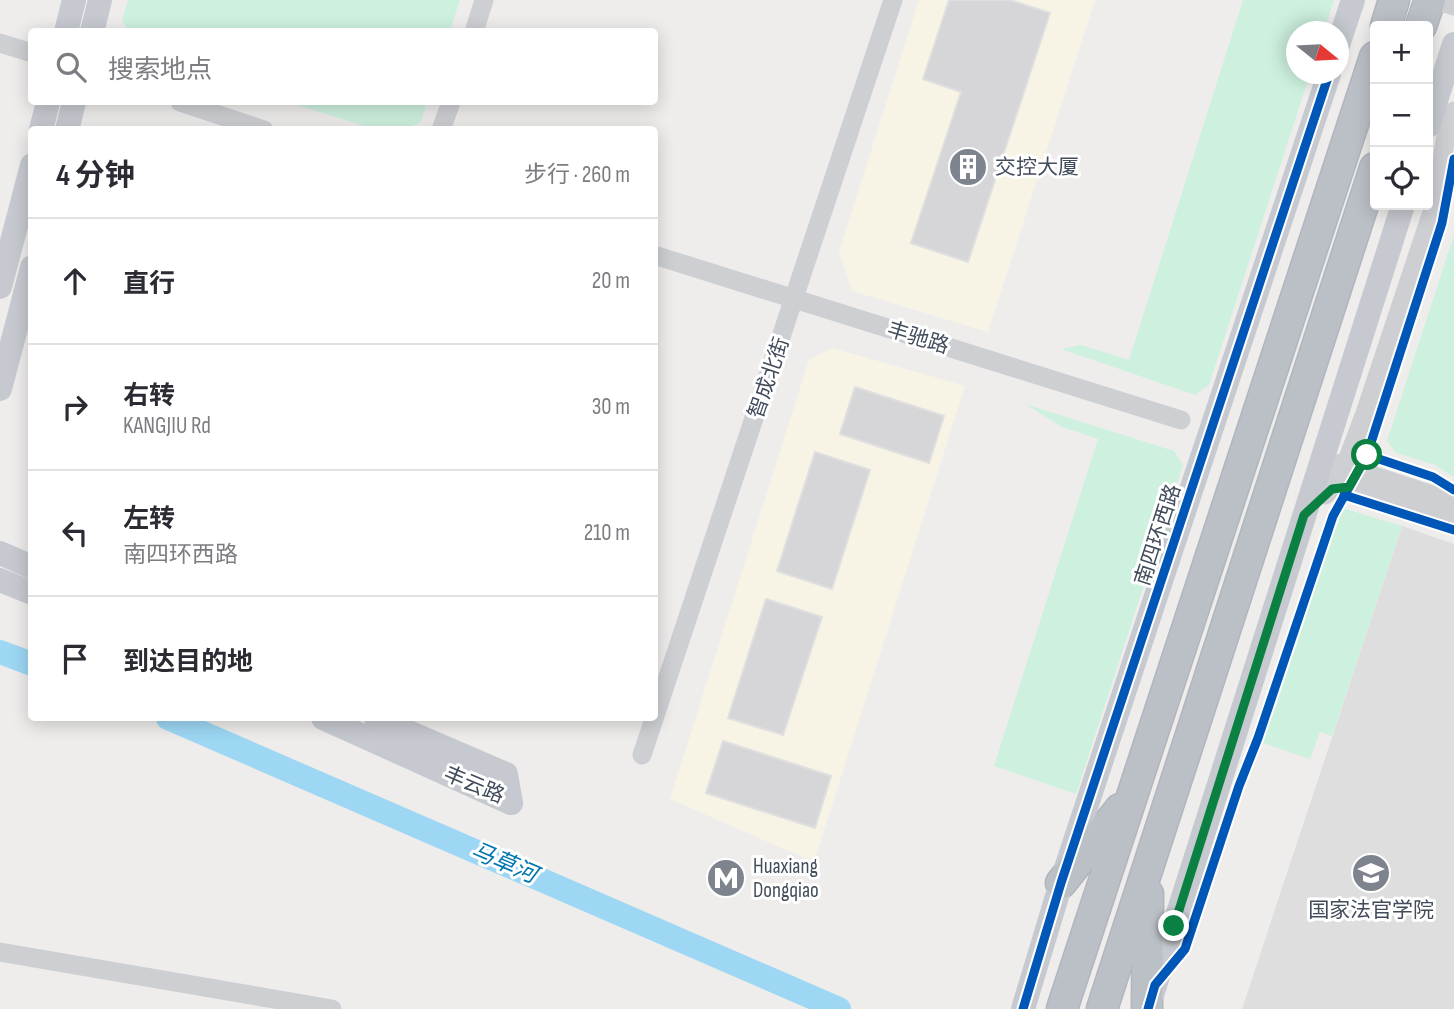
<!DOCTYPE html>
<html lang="zh">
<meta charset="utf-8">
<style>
body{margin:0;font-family:"Sofia Sans Condensed","Noto Sans SC",sans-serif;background:#f7f7f7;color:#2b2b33}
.controls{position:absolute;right:21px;top:21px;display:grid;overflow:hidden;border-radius:7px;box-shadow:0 4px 18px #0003}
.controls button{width:63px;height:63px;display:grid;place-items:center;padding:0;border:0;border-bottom:2px solid #e1e1e2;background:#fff;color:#2b2b33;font:35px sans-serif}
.compass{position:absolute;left:1286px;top:21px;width:63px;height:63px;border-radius:50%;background:#fff;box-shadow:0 4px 18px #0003;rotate:108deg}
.stop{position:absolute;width:21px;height:21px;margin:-16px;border:5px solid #0b8043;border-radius:50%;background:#fff}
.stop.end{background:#0b8043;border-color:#fff;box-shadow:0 2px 7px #0008}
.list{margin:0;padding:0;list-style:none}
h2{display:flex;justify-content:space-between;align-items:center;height:91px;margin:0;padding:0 28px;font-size:30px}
h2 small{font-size:23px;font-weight:400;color:#7c7c81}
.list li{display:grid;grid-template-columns:46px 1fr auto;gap:21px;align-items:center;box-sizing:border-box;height:126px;padding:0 28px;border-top:2px solid #e1e1e2}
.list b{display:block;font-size:26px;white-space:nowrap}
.list p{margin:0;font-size:23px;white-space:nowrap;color:#7c7c81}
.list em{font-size:23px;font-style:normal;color:#7c7c81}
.icon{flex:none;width:38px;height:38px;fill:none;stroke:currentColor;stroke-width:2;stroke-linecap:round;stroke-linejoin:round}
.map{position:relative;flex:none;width:1454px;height:1009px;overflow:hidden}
.search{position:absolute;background:#fff;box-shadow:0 4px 18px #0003;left:28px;top:28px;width:630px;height:77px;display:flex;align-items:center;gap:18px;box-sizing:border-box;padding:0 24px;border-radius:7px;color:#7c7c81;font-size:26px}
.panel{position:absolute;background:#fff;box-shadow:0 4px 18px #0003;left:28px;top:126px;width:630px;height:595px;border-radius:7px}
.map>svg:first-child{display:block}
.commercial{fill:#f7f4e6}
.education{fill:#dfdedf}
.green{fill:#cef1df}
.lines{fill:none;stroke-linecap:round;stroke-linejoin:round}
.river{stroke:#9dd7f4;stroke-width:24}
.building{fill:#d6d6d9;stroke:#dfdfe0;stroke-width:2}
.highway-casing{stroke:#b1b5bd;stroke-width:33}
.minor{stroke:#cdcfd3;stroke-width:19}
.major{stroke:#c6c9cf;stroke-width:24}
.highway{stroke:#bbc0c7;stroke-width:30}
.cycleway-casing{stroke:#fff;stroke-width:13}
.cycleway{stroke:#0057b8;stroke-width:9}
.route{stroke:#0b8043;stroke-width:9}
.labels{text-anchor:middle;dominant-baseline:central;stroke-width:6;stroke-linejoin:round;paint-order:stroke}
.poi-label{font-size:21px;fill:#424c5b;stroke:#fff;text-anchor:start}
.street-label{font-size:21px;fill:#424c5b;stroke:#fff}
.water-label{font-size:23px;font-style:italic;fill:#0076b0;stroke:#fff}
</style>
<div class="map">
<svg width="1454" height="1009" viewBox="0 0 1454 1009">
<rect width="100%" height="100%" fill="#eeedec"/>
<g class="commercial">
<path d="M919,0h176l-107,332 -136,-41 -13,-39z"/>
<path d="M833,348l132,38 -151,476 -144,-63 139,-439z"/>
</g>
<path class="education" d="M1402,526l52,18v465h-212z"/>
<g class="green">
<path d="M128,0h332l-10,31 -321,1 -7,-12z"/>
<path d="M1243,0h91l-10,31 -28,1v42h14l-101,311 -14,10 -134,-46 20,-4 48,15z"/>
<path d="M288,102h139l-6,20 -16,7h-31z"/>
<path d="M1454,235v242l-19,-12 -39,-12 -9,-12z"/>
<path d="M1025,404l149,47 9,14 -107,329 -82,-28 104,-327 -36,-12z"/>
<path d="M1343,508l59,18 -70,210 -12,-4 -10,27 -50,-17z"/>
</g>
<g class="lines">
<g class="river">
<path d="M0,652l32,12"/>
<path d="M168,718l671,291"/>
</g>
</g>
<g class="building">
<path d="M949,0h61l40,13 -82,249 -57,-19 50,-151 -38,-13z"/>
<path d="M855,387l89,29 -15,47 -89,-29z"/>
<path d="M815,452l55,18 -38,119 -55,-18z"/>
<path d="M766,599l56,18 -39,118 -55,-17z"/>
<path d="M723,741l108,35 -16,52 -109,-35z"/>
</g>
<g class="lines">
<defs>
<g id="highway">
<path d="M1386,26l8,-26"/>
<path d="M1421,26l9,-26"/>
<path d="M1061,883l59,-74"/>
<path d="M1062,1009l313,-952"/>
<path d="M1102,1009l273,-841"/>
<path d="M1147,1009l1,-115"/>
</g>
</defs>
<use href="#highway" class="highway-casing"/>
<g class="minor">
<path d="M1435,0l19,6"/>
<path d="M474,32l10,-32"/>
<path d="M0,43l32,10"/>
<path d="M180,102l84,28"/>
<path d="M441,130l10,-28"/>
<path d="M654,255l527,165"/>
<path d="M1335,463l119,39"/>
<path d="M1332,489l13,-23 20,-53 72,-216 8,-56 9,-30"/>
<path d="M1325,495l7,-6 17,-2 105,34"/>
<path d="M642,755l251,-755"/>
<path d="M0,952l332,57"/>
</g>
<g class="major">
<path d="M66,32l8,-32"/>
<path d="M92,32l8,-32"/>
<path d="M1338,45l15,-45"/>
<path d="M1428,126l26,-82"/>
<path d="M41,130l7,-28"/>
<path d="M67,130l7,-28"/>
<path d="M0,287l32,-122"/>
<path d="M0,389l32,-122"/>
<path d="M0,553l32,14"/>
<path d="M0,580l32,13"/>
<path d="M323,718l188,85"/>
<path d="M376,718l130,56 5,29"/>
<path d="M1152,995l251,-790"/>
<path d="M1023,1009l38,-126 268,-809"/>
</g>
<use href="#highway" class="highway"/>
<defs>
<g id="cycleway">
<path d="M1367,455l66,22 21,13"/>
<path d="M1344,495l110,35"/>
<path d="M1023,1009l38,-126 268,-809"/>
<path d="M1148,1009l7,-24 30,-36 54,-163 19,-48 75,-222 34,-61 75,-232 12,-64"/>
</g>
</defs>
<use href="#cycleway" class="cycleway-casing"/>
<use href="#cycleway" class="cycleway"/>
</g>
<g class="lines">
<path class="route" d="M1174,926l130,-411 28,-26 17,-2 18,-32"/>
</g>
<defs>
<symbol id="building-disc" viewBox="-11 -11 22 22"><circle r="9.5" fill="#7e848e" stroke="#fff"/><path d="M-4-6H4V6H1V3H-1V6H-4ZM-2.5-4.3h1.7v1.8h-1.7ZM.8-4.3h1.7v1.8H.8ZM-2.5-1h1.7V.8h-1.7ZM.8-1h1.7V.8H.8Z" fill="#fff"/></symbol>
<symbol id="university-disc" viewBox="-11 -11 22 22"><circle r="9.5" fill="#7e848e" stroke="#fff"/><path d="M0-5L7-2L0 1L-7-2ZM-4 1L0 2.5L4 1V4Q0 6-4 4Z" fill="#fff"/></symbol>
<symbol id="metro-disc" viewBox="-11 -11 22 22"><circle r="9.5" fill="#7e848e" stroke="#fff"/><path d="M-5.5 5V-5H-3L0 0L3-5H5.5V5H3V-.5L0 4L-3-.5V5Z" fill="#fff"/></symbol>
</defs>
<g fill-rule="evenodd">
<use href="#building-disc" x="946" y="145" width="44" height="44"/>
<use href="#university-disc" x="1349" y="851" width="44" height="44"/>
<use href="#metro-disc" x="704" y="856" width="44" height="44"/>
</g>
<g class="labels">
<g class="poi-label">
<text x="995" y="167">交控大厦</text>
<text x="753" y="866">Huaxiang<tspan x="753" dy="24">Dongqiao</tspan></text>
<text x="1371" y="910" text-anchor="middle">国家法官学院</text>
</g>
<g class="street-label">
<text transform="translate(918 338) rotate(17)">丰驰路</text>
<text transform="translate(769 378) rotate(-71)">智成北街</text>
<text transform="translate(1158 535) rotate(-72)">南四环西路</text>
<text transform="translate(474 785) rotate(23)">丰云路</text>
</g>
<g class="water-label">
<text transform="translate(504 863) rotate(23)">马草河</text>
</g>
</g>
</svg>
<div class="controls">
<button>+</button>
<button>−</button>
<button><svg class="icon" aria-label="locate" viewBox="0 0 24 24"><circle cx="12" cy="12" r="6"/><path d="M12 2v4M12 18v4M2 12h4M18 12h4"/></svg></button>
</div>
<svg class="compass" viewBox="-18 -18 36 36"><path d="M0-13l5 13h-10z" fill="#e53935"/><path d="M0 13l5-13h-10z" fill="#7c7c81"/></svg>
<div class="stop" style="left:1367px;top:455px"></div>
<div class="stop end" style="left:1174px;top:926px"></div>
<div class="search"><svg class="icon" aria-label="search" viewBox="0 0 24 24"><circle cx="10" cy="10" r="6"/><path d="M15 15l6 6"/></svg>搜索地点</div>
<section class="panel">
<h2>4 分钟<small>步行 · 260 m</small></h2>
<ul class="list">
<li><svg class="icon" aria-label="ahead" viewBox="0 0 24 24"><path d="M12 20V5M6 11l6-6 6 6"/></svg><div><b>直行</b></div><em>20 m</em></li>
<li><svg class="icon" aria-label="right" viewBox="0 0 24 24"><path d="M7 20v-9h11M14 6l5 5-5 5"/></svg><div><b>右转</b><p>KANGJIU Rd</p></div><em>30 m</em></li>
<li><svg class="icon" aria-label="left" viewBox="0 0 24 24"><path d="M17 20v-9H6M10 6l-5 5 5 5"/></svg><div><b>左转</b><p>南四环西路</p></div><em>210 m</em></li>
<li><svg class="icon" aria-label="arrive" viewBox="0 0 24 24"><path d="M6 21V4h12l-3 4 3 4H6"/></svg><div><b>到达目的地</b></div></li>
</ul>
</section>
</div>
